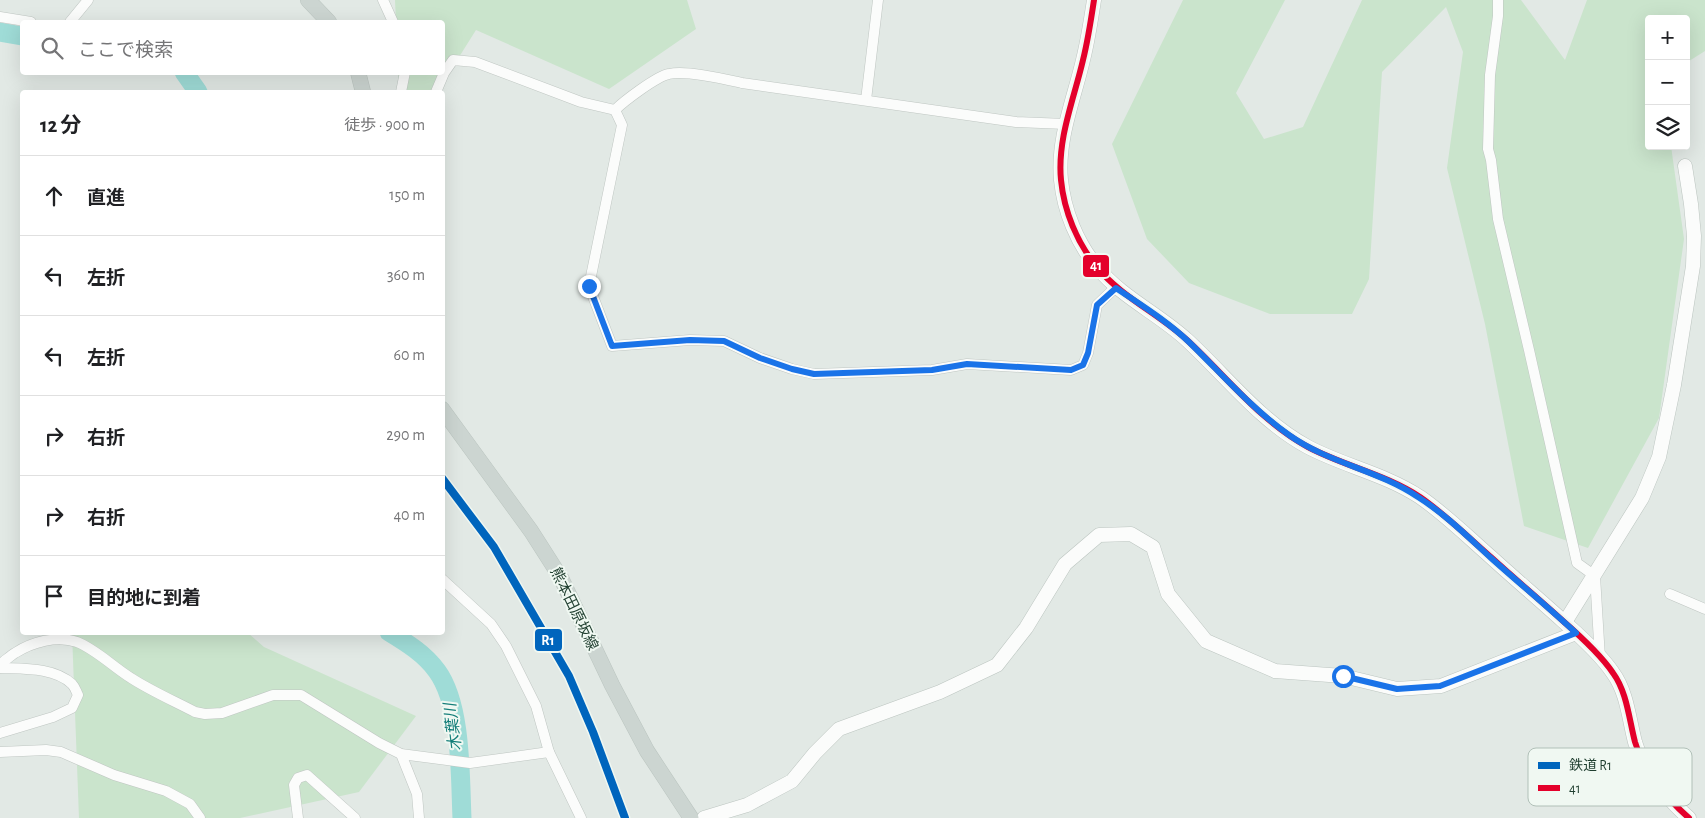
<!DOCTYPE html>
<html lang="ja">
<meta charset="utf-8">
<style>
body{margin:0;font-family:"Alegreya Sans","Noto Sans JP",sans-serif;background:#f6f6f6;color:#202124}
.controls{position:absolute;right:15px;top:15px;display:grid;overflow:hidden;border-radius:5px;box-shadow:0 5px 20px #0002}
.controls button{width:45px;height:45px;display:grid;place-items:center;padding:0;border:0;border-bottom:1px solid #e0e0e0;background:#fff;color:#202124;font:25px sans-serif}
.stop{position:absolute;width:15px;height:15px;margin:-11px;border:4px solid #1a73e8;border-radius:50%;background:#fff}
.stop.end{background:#1a73e8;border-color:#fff;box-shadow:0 1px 5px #0008}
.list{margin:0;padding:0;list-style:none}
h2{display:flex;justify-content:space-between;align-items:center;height:65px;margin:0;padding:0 20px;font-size:21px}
h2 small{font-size:16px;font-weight:400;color:#757577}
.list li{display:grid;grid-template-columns:32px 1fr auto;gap:15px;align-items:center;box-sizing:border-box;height:80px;padding:0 20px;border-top:1px solid #e0e0e0}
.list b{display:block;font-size:19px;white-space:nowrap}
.list em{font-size:16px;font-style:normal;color:#757577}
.icon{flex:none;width:28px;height:28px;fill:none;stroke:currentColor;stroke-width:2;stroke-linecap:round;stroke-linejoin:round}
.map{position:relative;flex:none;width:1705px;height:818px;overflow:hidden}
.search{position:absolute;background:#fff;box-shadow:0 5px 20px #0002;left:20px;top:20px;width:425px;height:55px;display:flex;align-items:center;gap:12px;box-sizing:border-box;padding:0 18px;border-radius:5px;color:#757577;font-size:19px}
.panel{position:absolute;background:#fff;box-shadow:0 5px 20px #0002;left:20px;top:90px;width:425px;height:545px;border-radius:5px}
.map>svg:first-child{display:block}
.green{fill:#cae4cc}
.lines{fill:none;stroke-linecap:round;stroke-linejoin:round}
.river{stroke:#9fdcd7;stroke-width:19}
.street-casing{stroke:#bfc6c2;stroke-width:11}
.secondary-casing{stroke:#bcc5c0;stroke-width:15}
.primary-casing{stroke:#bbc5c0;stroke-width:16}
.street{stroke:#fbfcfb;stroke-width:10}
.secondary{stroke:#fbfcfb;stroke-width:14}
.primary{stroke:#ccd5d1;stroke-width:15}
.bus-1-casing{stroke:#f0f8f2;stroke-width:10}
.bus-1{stroke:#e4002b;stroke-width:6}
.rail-1-casing{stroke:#f0f8f2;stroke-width:11}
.rail-1{stroke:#0065bd;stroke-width:8}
.route{stroke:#1a73e8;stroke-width:6}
.labels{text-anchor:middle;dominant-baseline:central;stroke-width:4;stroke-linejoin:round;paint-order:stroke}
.street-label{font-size:15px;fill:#1f3e2f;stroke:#f0f8f2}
.water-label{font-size:16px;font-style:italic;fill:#147e79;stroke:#f0f8f2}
.key{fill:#f0f8f2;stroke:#b1c0b8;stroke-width:1}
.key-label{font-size:14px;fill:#1f3e2f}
.line-badge{stroke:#f0f8f2;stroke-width:2}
.badge-label{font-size:14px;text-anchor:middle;font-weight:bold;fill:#fff}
</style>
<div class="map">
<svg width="1705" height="818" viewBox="0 0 1705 818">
<rect width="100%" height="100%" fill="#e2e9e5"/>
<g class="green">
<path d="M395,0h292l9,29 -87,60 -133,-59 -39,62h-37l-2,-19 44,-1v-50h-46z"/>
<path d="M1183,0h102l-49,93 28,46 39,-12 59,-127h159l44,60 22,-60h118v51l-19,12v-44h-37v127h22l13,93 -25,179 -71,130 -64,-22 -39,-202 -38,-156 16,-116 -17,-45 -64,65 -13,207 -17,35h-82l-81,-31 -42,-44 -35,-95z"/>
<path d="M72,633h176l16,14 152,69 -57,76 -119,26h-161z"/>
</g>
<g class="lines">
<g class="river">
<path d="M0,32l22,4"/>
<path d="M184,72l14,20"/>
<path d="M389,632c18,11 36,22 48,39 25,34 23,105 25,147"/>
</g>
<defs>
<g id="street">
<path d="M383,0l10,22"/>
<path d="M1498,0v16l-8,59 -2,74 3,11 7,59 31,131 48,213 18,13 5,82"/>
<path d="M0,17l31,5"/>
<path d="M70,22l18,-22"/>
<path d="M401,92l4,-20"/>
<path d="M436,92l8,-19 9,-13 22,2 106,40 34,8"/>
<path d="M866,100l12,-100"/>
<path d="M615,110l7,15 -33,161 23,60 78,-6 34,1 36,17 32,11 22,5 118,-4 35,-6 104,6 12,-5 5,-12 9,-48 19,-18"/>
<path d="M615,110c9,-9 42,-34 54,-36 17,-4 55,5 73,9l274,39 50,2"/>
<path d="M442,579l49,45 15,22 30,60 13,46 32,66"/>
<path d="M1670,594l35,15"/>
<path d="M0,664c5,-3 10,-8 15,-11 17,-11 42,-18 62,-11 20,8 36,25 54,36 20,13 43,23 64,34l10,2 17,-1 51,-18h28l78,48 22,11 69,9 79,-11"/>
<path d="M0,668c23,1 54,-1 72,16 3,3 4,7 6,11l-6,13 -19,9 -53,16"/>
<path d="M0,752l46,-2 15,2 53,23 52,16 24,13 10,14"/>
<path d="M401,754l16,40 2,24"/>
<path d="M298,818l-4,-33 4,-7 9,-3 48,43"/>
</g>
<g id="secondary">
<path d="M1094,0c-3,20 -6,40 -11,60 -9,39 -26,79 -22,120 3,31 16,63 36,87 24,30 62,47 90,73 40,37 73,81 121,107 36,19 77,27 112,50 26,18 48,40 72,61 23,21 48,42 71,63 16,14 38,34 50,52 14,19 16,46 22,69 8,27 33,58 54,76"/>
<path d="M1565,622l77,-124 17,-41 15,-72 19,-119 1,-30 -3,-32 -6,-38"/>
<path d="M704,818l43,-13 45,-24 23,-28 24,-24 101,-37 57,-27 29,-37 39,-64 34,-29 32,-1 22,13 15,47 38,47 69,30 68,5 54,13 44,-3 135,-53"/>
</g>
<g id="primary">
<path d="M308,0l21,22"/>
<path d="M358,72l5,20"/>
<path d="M442,409l89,122 30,47 51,107 35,66 44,67"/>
</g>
</defs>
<use href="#street" class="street-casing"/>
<use href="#secondary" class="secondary-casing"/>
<use href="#primary" class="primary-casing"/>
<use href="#street" class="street"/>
<use href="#secondary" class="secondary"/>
<use href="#primary" class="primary"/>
<defs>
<path id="bus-1" d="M1094,0c-3,20 -6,40 -11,60 -9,39 -26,79 -22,120 3,31 16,63 36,87 24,30 62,47 90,73 40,37 73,81 121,107 36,19 77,27 112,50 26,18 48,40 72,61 23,21 48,42 71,63 16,14 38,34 50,52 14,19 16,46 22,69 8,27 33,58 54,76"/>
</defs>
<use href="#bus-1" class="bus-1-casing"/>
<use href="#bus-1" class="bus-1"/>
<defs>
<path id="rail-1" d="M442,478l52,69 75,129 24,56 32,86"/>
</defs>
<use href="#rail-1" class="rail-1-casing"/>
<use href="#rail-1" class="rail-1"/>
</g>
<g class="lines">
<path class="route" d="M589,286l23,60 78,-6 34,1 36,17 32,11 22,5 118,-4 35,-6 104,6 12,-5 5,-12 9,-48 19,-17c25,17 51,33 73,54 33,32 62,66 100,93 39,28 89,35 129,62 27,17 49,39 73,61 28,25 57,49 85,75l-136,53 -43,3 -54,-13"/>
</g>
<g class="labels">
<g class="street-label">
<text transform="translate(574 609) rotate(64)">熊本田原坂線</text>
</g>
<g class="water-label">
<text transform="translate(453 727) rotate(-97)">木葉川</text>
</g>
</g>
<rect x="1528" y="748" width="164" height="58" rx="8" class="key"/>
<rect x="1538" y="762" width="22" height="7" fill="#0065bd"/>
<rect x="1538" y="785" width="22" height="6" fill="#e4002b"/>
<g class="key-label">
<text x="1569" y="770">鉄道 R1</text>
<text x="1569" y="793">41</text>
</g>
<g class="line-badge">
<rect x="1082" y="254" width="28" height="24" rx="5" fill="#e4002b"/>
<rect x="534" y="628" width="29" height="24" rx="5" fill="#0065bd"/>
</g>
<g class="badge-label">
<text x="1096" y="270">41</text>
<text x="548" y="645">R1</text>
</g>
</svg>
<div class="controls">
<button>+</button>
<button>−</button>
<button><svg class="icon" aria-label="layers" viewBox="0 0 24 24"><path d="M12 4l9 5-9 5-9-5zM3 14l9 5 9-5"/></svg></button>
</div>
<div class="stop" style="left:1343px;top:676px"></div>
<div class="stop end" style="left:589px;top:286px"></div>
<div class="search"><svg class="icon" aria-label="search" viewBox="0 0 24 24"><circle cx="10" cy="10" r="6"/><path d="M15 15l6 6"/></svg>ここで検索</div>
<section class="panel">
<h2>12 分<small>徒歩 · 900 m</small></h2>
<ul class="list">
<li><svg class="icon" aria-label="ahead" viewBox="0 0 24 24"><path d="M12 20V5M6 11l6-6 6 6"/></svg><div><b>直進</b></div><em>150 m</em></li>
<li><svg class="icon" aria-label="left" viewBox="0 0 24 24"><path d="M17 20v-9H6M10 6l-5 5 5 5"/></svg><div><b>左折</b></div><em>360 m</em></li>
<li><svg class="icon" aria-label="left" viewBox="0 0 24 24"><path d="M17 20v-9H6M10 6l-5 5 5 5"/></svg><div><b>左折</b></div><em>60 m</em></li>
<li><svg class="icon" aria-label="right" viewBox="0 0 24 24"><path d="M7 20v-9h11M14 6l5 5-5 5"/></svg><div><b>右折</b></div><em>290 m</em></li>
<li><svg class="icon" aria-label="right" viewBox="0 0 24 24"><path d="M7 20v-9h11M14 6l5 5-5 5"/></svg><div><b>右折</b></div><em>40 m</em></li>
<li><svg class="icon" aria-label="arrive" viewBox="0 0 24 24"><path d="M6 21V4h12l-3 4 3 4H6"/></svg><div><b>目的地に到着</b></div></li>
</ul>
</section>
</div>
